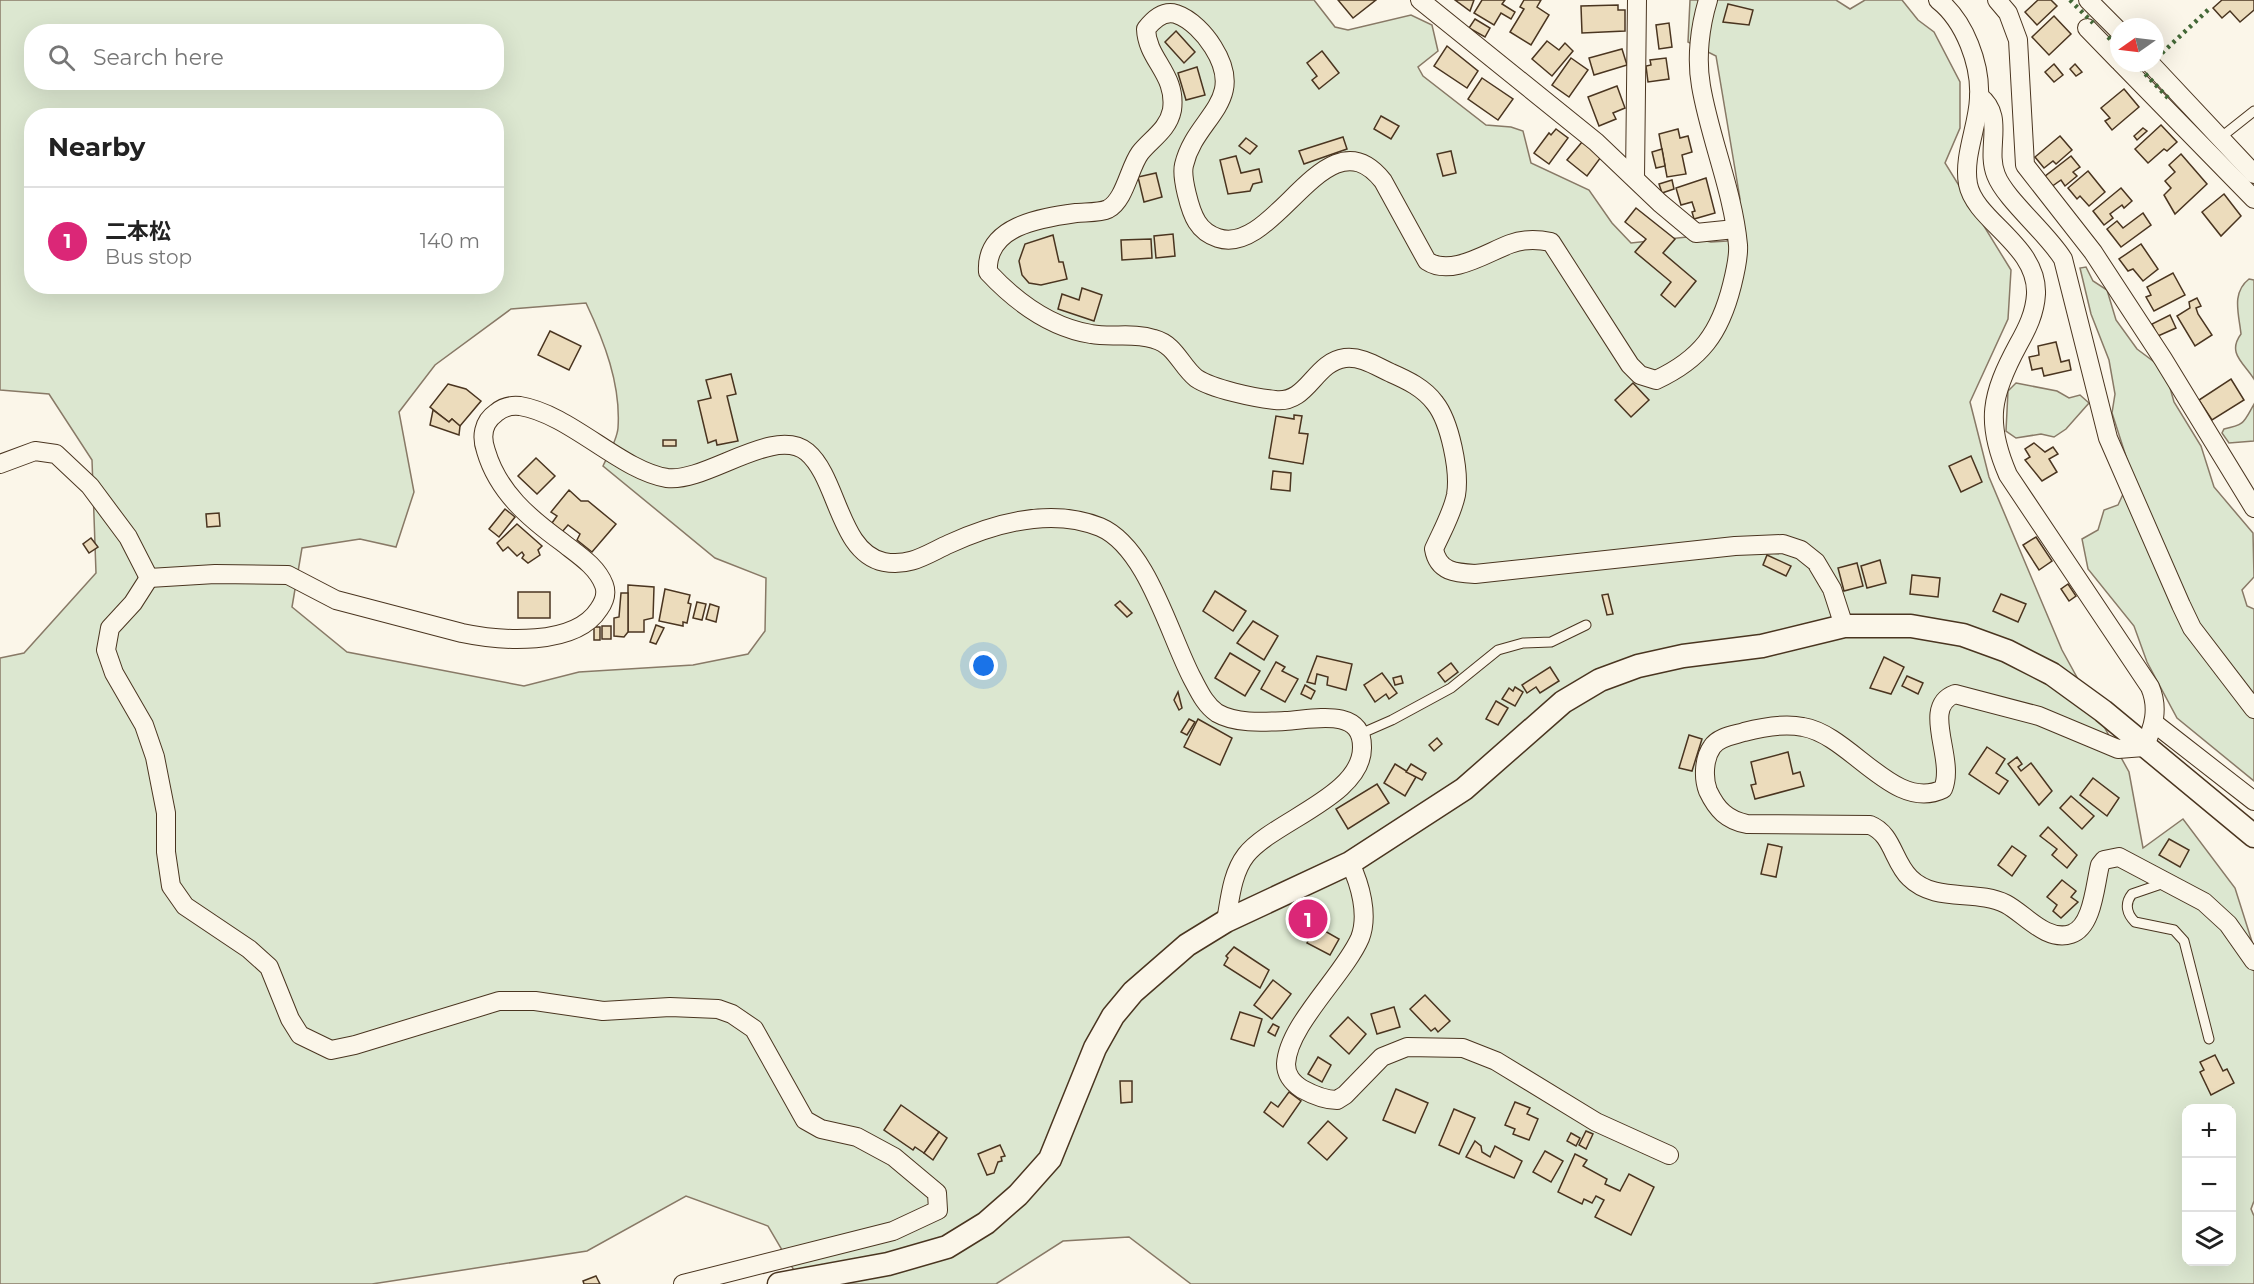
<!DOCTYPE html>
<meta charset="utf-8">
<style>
body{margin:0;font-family:Montserrat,"Noto Sans JP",sans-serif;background:#f6f6f6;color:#222}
.controls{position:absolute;right:18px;bottom:18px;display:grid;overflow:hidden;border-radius:12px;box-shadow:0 6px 24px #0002}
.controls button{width:54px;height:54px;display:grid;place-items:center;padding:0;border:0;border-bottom:2px solid #e0e0e0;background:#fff;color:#222;font:30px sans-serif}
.compass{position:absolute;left:2110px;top:18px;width:54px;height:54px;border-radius:50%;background:#fff;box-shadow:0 6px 24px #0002;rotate:256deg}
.you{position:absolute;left:984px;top:666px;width:21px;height:21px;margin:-15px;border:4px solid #fff;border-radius:50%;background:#1a73e8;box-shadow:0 0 0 9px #1a73e833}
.badge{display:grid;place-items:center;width:39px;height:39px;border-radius:50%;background:#db2777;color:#fff;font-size:20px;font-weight:700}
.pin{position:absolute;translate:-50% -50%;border:3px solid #fff;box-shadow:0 2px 6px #0006}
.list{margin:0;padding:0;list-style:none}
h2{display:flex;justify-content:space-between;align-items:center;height:78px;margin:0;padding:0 24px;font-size:26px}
h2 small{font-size:20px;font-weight:400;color:#767676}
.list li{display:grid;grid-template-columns:39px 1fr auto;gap:18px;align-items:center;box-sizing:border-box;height:108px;padding:0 24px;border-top:2px solid #e0e0e0}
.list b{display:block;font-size:22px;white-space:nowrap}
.list p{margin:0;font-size:20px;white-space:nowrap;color:#767676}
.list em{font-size:20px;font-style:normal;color:#767676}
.icon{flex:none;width:33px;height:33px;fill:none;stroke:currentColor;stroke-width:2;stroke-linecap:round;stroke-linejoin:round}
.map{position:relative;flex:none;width:2254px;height:1284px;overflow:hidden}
.search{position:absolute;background:#fff;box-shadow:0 6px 24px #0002;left:24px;top:24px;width:480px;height:66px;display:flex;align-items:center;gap:15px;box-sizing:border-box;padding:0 21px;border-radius:24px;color:#767676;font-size:22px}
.panel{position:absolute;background:#fff;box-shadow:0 6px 24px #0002;left:24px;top:108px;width:480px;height:186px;border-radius:24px}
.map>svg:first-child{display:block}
.green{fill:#dce7d0;stroke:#887966;stroke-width:1.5;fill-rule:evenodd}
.building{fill:#ecdcbc;stroke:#4a3520;stroke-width:1.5}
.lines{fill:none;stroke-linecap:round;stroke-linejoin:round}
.service-casing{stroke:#4a3520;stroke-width:11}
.minor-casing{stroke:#4a3520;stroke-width:20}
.tertiary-casing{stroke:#4a3520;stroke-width:25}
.service{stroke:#fbf6e9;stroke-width:9}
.minor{stroke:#fbf6e9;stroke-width:18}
.tertiary{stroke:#fbf6e9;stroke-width:22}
.hedge{stroke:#436837;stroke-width:4.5;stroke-dasharray:3 4.5;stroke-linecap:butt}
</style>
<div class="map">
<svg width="2254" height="1284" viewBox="0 0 2254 1284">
<rect width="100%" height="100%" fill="#fbf6e9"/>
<g class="green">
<path d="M0,0h1314l21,27 13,3 63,-15 21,10 6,26 -20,16 5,9 63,49 25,2 12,4 8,32 58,27 23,33 19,20 56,-6 24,5 16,-1 13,-42 -24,-143 -28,-14 2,-42h146l14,9 15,-9h37l16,20 16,12 26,50v46l-15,35 66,107 -3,49 -38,83 19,75 73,173 67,122 14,76 40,-29 52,69 19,60v253l-3,8 3,7v68h-1063l-62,-47 -66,4 -67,43h-194l-34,-58 -82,-30 -99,55 -215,33h-372v-626l24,-5 72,-80 -4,-113 -43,-66 -49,-4zM32,32h464v50h-464zM32,116h464v170h-464zM586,303c18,38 35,81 32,125 -1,12 -10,27 -15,38l112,92 51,20 -1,53 -17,23 -55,11 -114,7 -55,14 -177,-34 -55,-45 10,-59 58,-9 36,8 18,-55 -15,-80 36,-47 76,-56zM2186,1108h46v154h-46z"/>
<path d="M2086,267l7,14 14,9 9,30 21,29 28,21 9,32 27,44 13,41 39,46 1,44 -12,13 5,16 7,3v172l-77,-63 -30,-56 -13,-36 -46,-57 -6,-30 16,-9 6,-20 14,-5 14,-30 -20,-62 3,-19 -6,-34 -18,-46 -11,-46z"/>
<path d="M2249,279l5,1v99c-11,-17 -27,-26 -13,-45 -2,-20 -10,-41 8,-55z"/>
<path d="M2016,383l41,8 12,7 11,-3 9,8 -23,26 -12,8 -13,-3 -25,4 -10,-7 2,-40z"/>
<path d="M2254,404v37l-25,2 -7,-10 2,-4c21,-4 20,-7 30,-25z"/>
</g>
<g class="building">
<path d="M1338,0h38l-23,18z"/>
<path d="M1474,0l-4,11 -15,-11z"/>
<path d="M1482,0h23l-3,4 13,8 -4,7 -10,-6 -7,12 -20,-12z"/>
<path d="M1524,0h17l-4,7 12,8 -18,30 -21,-13 14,-23 -4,-2z"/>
<path d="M2038,0h13l6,6 -20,19 -12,-13z"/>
<path d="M2222,0h32v10l-14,12 -10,-11 -8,7 -9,-10z"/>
<path d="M1728,4l25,6 -4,15 -26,-3z"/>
<path d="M1618,5v5h7v21l-43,2 -1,-27z"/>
<path d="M2054,16l17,18 -22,21 -17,-18z"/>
<path d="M1475,19l15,9 -5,9 -16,-9z"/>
<path d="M1669,23l3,24 -13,2 -3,-24z"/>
<path d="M1176,31l19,21 -11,11 -19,-21z"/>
<path d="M1547,41l12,9 6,-7 8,8 -21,25 -20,-17z"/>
<path d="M1447,46l31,25 -11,17 -33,-22z"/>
<path d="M1622,49l5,16 -33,10 -5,-17z"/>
<path d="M1322,51l17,22 -20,16 -7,-9 5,-4 -10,-13z"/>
<path d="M1571,58l17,12 -19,27 -17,-12z"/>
<path d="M1666,58l3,21 -21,3 -2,-16 5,-1 -1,-5z"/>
<path d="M2054,64l9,11 -9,7 -9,-10z"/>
<path d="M2075,64l7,8 -6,4 -6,-7z"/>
<path d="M1197,67l8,28 -19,5 -8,-27z"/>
<path d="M1482,78l31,21 -15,21 -30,-21z"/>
<path d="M1617,86l8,22 -12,5 3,6 -17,7 -11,-29z"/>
<path d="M2124,89l15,18 -27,23 -7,-9 5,-3 -9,-10z"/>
<path d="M1381,116l18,10 -8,13 -17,-10z"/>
<path d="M2161,125l16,17 -10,9 -3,-2 -16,14 -13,-14z"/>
<path d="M2143,128l4,3 -10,9 -3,-4z"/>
<path d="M1556,129l12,9 -19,26 -15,-11 15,-20 2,2z"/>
<path d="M1678,129l2,9 8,-2 4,16 -10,3 4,19 -19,3 -8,-43z"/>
<path d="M2060,136l12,14 -16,14 -3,-3 -9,7 -9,-11z"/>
<path d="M1343,137l4,12 -43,15 -5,-13z"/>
<path d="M1246,138l11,8 -7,8 -11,-8z"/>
<path d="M1582,142l19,15 -14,19 -20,-16z"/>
<path d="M1662,149l3,17 -9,2 -4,-16z"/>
<path d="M1451,151l5,22 -13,3 -6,-22z"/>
<path d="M2181,154l26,30 -32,30 -11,-19 7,-7 -6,-7 10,-9 -6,-7z"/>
<path d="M1236,156l5,17 18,-4 3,13 -9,2 -3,7 -22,3 -8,-34z"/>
<path d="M2071,156l9,11 -7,5 4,4 -12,10 -4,-6 -10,7 -7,-10z"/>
<path d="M2088,171l17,21 -16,14 -9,-10 -3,3 -9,-11z"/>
<path d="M1156,173l6,24 -18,5 -6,-25z"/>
<path d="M1706,178l9,35 -21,6 -2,-7 3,-1 -3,-9 -11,3 -5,-17z"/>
<path d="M1672,180l2,9 -12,4 -3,-9z"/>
<path d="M2121,188l11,13 -8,7 -2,-3 -12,9 3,4 -9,7 -11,-14z"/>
<path d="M2224,194l17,22 -20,20 -19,-24z"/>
<path d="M1636,208l39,31 -12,14 33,28 -21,26 -14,-12 10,-13 -36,-30 11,-13 -21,-17z"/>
<path d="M2143,213l8,12 -30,22 -14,-18 10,-8 6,7z"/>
<path d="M1173,234l2,22 -19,2 -2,-22z"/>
<path d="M1053,235l6,27h4l4,17 -26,6 -12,-2 -7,-8 -3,-14 6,-17z"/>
<path d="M1151,239l1,19 -30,2 -1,-20z"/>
<path d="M2141,244l17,25 -15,12 -10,-12 -5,2 -9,-12z"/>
<path d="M2173,273l12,22 -31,16 -8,-14 5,-2 -4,-8z"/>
<path d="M1082,288l20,7 -8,26 -36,-12 4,-15 17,6z"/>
<path d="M2197,298l4,8 -5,2 2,6 14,21 -17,11 -18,-30 13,-8 -1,-6z"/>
<path d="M2170,315l6,13 -18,8 -6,-12z"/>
<path d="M550,331l31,15 -12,24 -31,-15z"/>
<path d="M2056,342l5,20 8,-2 2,10 -27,6 -2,-8 -10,2 -3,-13 10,-2 -1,-9z"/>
<path d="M731,374l5,20 -9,2 11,45 -21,4 -1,-5 -8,3 -10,-42 13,-3 -5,-18z"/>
<path d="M2231,379l13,21 -32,20 -13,-20z"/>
<path d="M1633,383l16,17 -18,17 -16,-17z"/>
<path d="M448,384l18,5 15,12 -21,25 -8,-7 -3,3 -19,-15z"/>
<path d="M433,410l16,12 3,-3 8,7 -1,9 -29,-10z"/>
<path d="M1294,415l8,1 -3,17 9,1 -5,30 -34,-6 7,-42 18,3z"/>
<rect x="663" y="440" width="13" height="6"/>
<path d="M2034,443l11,9 8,-5 5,7 -9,5 8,13 -15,9 -17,-21 5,-3 -5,-8z"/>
<path d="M1971,456l11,26 -21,10 -12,-26z"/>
<path d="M536,458l19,18 -18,18 -19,-18z"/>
<path d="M1273,471l18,2 -1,18 -19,-2z"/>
<path d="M569,490l12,11h7l28,23 -24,28 -15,-12 3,-6 -12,-9 -6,7 -10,-9 5,-7 -6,-4z"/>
<path d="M505,509l10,8 -16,20 -10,-8z"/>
<path d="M219,513l1,13 -13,1 -1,-13z"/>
<path d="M517,524l25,22 -4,4 2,5 -12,8 -6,-5 2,-3 -2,-3 -5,4 -9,-9 -5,4 -6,-8z"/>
<path d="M2036,537l16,24 -13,9 -16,-25z"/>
<path d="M91,538l7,9 -9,6 -6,-9z"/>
<path d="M1767,555l24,11 -5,10 -23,-11z"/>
<path d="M1880,560l6,23 -19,5 -6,-22z"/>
<path d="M1857,563l6,23 -19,5 -6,-23z"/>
<path d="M1912,575l28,3 -2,19 -28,-3z"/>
<path d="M2068,584l8,12 -7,5 -8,-12z"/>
<path d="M628,585l26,2 -1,31 -9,2v12h-16z"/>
<path d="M665,589l25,6 -2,8 3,1 -4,19 -4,-1v4l-24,-5z"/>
<path d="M1215,591l31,20 -13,20 -30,-20z"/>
<rect x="518" y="592" width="32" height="26"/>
<path d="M621,593h7v39l-4,5 -10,-1v-18l5,-1z"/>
<path d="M1608,594l5,20 -6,1 -5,-20z"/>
<path d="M2001,594l25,10 -8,18 -25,-11z"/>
<path d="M1120,601l12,12 -5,4 -12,-12z"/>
<path d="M697,602l9,2 -4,16 -9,-2z"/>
<path d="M710,604l9,3 -3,15 -10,-3z"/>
<path d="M1253,621l25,15 -14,24 -27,-17z"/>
<path d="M656,625l8,3 -8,16 -6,-2z"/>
<rect x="602" y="626" width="9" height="13"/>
<rect x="594" y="627" width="6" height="13"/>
<path d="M1230,653l30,18 -15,25 -30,-18z"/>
<path d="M1317,656l35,8 -6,26 -19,-5 1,-8 -11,-3 -2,10 -8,-2z"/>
<path d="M1884,657l20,10 -13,27 -21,-6z"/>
<path d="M1276,662l9,5 -3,4 16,8 -13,23 -24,-13z"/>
<path d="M1451,663l7,9 -13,10 -7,-9z"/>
<path d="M1550,667l9,14 -19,12 -4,-6 -9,6 -5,-8z"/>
<path d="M1382,673l15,20 -8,6 -3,-5 -11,8 -11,-17z"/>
<path d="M1401,676l2,7 -8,2 -2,-7z"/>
<path d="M1907,676l16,7 -5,11 -16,-8z"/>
<path d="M1305,685l10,6 -4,8 -10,-5z"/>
<path d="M1515,687l8,5 -8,14 -13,-7 7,-11 4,3z"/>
<path d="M1178,692l4,16 -3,2 -5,-10z"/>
<path d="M1496,701l12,7 -10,17 -12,-6z"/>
<path d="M1189,719l6,3 -8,13 -6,-3z"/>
<path d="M1198,719l34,19 -12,27 -36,-18z"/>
<path d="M1689,735l13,4 -10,32 -13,-3z"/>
<path d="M1437,738l5,6 -8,7 -5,-6z"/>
<path d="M1987,747l18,12 -9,14 12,8 -9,13 -30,-20z"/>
<path d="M1788,752l5,22 7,-2 4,14 -49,13 -4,-14 5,-1 -5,-22z"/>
<path d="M2017,757l5,7 -4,3 3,4 10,-8 21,28 -13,14 -31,-41z"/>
<path d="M1395,764l21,13 -11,19 -21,-13z"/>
<path d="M1411,764l15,9 -4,7 -16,-8z"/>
<path d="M2093,778l26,20 -12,18 -27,-21z"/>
<path d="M1377,784l12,19 -41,26 -12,-20z"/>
<path d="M2071,796l23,20 -12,13 -22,-21z"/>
<path d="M2048,827l29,28 -10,13 -15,-13 5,-6 -17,-13z"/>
<path d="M2169,839l20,11 -9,17 -21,-12z"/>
<path d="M1768,844l14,3 -6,30 -15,-3z"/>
<path d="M2012,846l14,10 -14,20 -14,-11z"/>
<path d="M2062,880l14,11 -5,6 7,5 -17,16 -8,-7 4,-6 -10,-8z"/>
<path d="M1316,926l23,13 -9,16 -23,-12z"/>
<path d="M1234,947l35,23 -9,18 -36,-23 4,-7 -2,-2z"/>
<path d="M1273,980l18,14 -19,25 -18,-14z"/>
<path d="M1425,995l25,26 -12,11 -3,-4 -4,3 -21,-22z"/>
<path d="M1394,1007l6,20 -23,7 -6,-20z"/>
<path d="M1240,1012l22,7 -8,27 -23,-7z"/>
<path d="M1348,1017l18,17 -17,20 -19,-18z"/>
<path d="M1273,1024l6,3 -4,9 -7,-4z"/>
<path d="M2215,1055l8,16 4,-2 7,14 -23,12 -11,-23 4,-2 -4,-8z"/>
<path d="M1318,1057l13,8 -9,17 -14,-8z"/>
<path d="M1120,1081h12v21l-11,1z"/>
<path d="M1396,1089l32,14 -13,30 -32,-13z"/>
<path d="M1289,1092l12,9 -18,26 -19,-15 7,-10 7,5z"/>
<path d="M1515,1102l15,6 -3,6 11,5 -9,21 -16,-6 2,-5 -10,-4z"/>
<path d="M901,1105l38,27 -15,21 -9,-6 -2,3 -29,-20z"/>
<path d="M1454,1109l21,9 -16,36 -20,-9z"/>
<path d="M1328,1121l19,17 -20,22 -19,-17z"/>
<path d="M1586,1131l7,3 -7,15 -7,-4z"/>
<path d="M939,1132l8,6 -14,22 -9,-7z"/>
<path d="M1571,1133l9,5 -4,8 -9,-5z"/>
<path d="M1475,1141l6,5 1,6 8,5 5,-11 27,15 -8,17 -48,-21z"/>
<path d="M1000,1145l5,11 -4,1 1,4 -4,1 -4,11 -7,2 -9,-21z"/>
<path d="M1545,1151l18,10 -12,21 -18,-10z"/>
<path d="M1575,1154l12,6 -4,6 24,13 -2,5 15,7 9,-17 25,13 -23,48 -36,-18 9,-17 -8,-4 -4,7 -8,-4 -2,5 -24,-12z"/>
<path d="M596,1276l4,8h-16l-1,-3z"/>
</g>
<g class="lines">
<defs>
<g id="service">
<path d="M2220,138l34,-27"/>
<path d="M1360,734l32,-14 59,-32 47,-38 25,-7 28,-1 35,-17"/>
<path d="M2167,882l-35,12c-8,10 -5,20 3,28l39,8 10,11 25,98"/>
</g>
<g id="minor">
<path d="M1420,0l176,142 64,61 36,30 39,-4"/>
<path d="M1708,0c-8,26 -12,58 -7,86 9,53 32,105 37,159 1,12 -3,28 -6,40 -12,48 -31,74 -76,95l-16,-5 -10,-10 -79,-123c-14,-3 -28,-3 -41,2 -24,9 -59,33 -83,17l-44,-80c-57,-72 -107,76 -165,57 -9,-3 -16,-8 -21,-16 -7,-11 -16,-45 -13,-57 11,-48 64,-63 29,-118 -8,-13 -22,-28 -37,-33 -13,-4 -23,6 -30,15 1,31 31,45 26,81 -4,20 -21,29 -32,43 -11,15 -15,47 -32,56 -8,4 -23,3 -32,4 -36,5 -91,13 -88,59 28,30 61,55 103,62 21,4 42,-2 63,5 22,6 26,26 42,39 16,11 59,20 79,22 33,4 39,-38 70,-42 16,-2 31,8 46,15 16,7 33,15 44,30 15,19 25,68 21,92 -4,19 -14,36 -22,54 4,23 22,24 41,25l260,-28 48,-2 18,6 15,12 16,27 12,37"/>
<path d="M1938,0c27,21 43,65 41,98 -1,28 -16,58 -11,86 7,37 70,61 68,110 -1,19 -9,35 -18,51 -27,50 -33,77 -10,130l142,212c9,21 4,40 -6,60l-26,2 -79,-33 -84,-22c-35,13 1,64 -12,95 -49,24 -92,-54 -140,-62 -19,-4 -40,0 -59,5 -10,3 -26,5 -32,15 -8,11 -9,31 -4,44 9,19 19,29 39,33l123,1c23,9 23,37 40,53 25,25 66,11 96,26 19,10 40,38 65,30 22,-7 24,-50 29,-69l4,-5 15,-3 85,45 24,22 26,37"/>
<path d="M1997,0l11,13 10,27 7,125 68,87 70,107 91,149"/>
<path d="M2088,0l31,31"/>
<path d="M2087,28l32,33"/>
<path d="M2121,63l133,136"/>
<path d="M2150,63l104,111"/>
<path d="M1979,96c27,20 6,52 17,79 9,24 51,58 67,84l45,179 73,167 11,23 62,81"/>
<path d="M1635,178l2,-178"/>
<path d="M0,464l35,-13 21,3 34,32 38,51 21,41"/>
<path d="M149,578l66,-4 73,1 48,25 126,33c38,8 113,14 137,-24 5,-7 8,-16 5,-24 -7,-19 -27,-31 -42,-43 -33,-24 -64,-50 -76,-91 -5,-14 -3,-29 10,-38 7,-6 15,-8 24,-7 50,8 101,65 147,72 39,5 107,-53 140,-26 31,26 32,101 77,110 26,5 43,-8 65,-18 46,-21 102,-37 151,-17 47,20 69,107 92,151 7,13 13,27 25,35 19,11 47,9 68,8 26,-1 77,-15 77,26 1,49 -89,74 -116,108 -14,18 -16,44 -20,66"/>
<path d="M149,578l-16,25 -23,25 -4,22 8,23 30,52 11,32 11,56v39l5,34 14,20 64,43 20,18 21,52 10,16 31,15 24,-5 144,-44h36l68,10 67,-4 48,2 14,5 22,15 51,91 16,9 36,8 37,20 43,36 1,17 -45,21 -210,53"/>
<path d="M2154,723l100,78"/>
<path d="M1350,863c10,21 19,52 10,75 -16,37 -72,87 -74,126 0,12 7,19 16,25 11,6 23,11 35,11l8,-5 37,-38 25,-10 56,1 33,13 100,61 73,33"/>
</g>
<path id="tertiary" d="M779,1284l109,-20 59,-17 39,-24 32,-28 32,-36 45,-111 18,-32 20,-24 54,-47 39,-24 124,-58 114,-74 99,-87 37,-22 38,-14 45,-10 79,-10 82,-20h67l52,9 44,16 45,23 51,37 151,125"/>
</defs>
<use href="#service" class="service-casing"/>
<use href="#minor" class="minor-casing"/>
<use href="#tertiary" class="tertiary-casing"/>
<use href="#service" class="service"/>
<use href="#minor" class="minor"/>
<use href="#tertiary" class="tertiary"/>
<g class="hedge">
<path d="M2070,0l23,23"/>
<path d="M2108,37l11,10"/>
<path d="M2162,53l47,-44"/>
<path d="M2135,63l34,36"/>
</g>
</g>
</svg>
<div class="controls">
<button>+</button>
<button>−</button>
<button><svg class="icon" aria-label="layers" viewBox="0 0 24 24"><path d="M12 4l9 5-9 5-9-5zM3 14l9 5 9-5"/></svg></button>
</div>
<svg class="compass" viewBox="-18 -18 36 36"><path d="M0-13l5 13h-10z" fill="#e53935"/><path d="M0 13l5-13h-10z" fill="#767676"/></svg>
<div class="you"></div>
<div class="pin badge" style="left:1308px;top:919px">1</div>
<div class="search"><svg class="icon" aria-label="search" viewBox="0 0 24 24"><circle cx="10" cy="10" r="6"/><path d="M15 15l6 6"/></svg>Search here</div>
<section class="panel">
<h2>Nearby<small></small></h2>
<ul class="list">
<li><span class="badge">1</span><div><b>二本松</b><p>Bus stop</p></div><em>140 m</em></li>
</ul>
</section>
</div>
